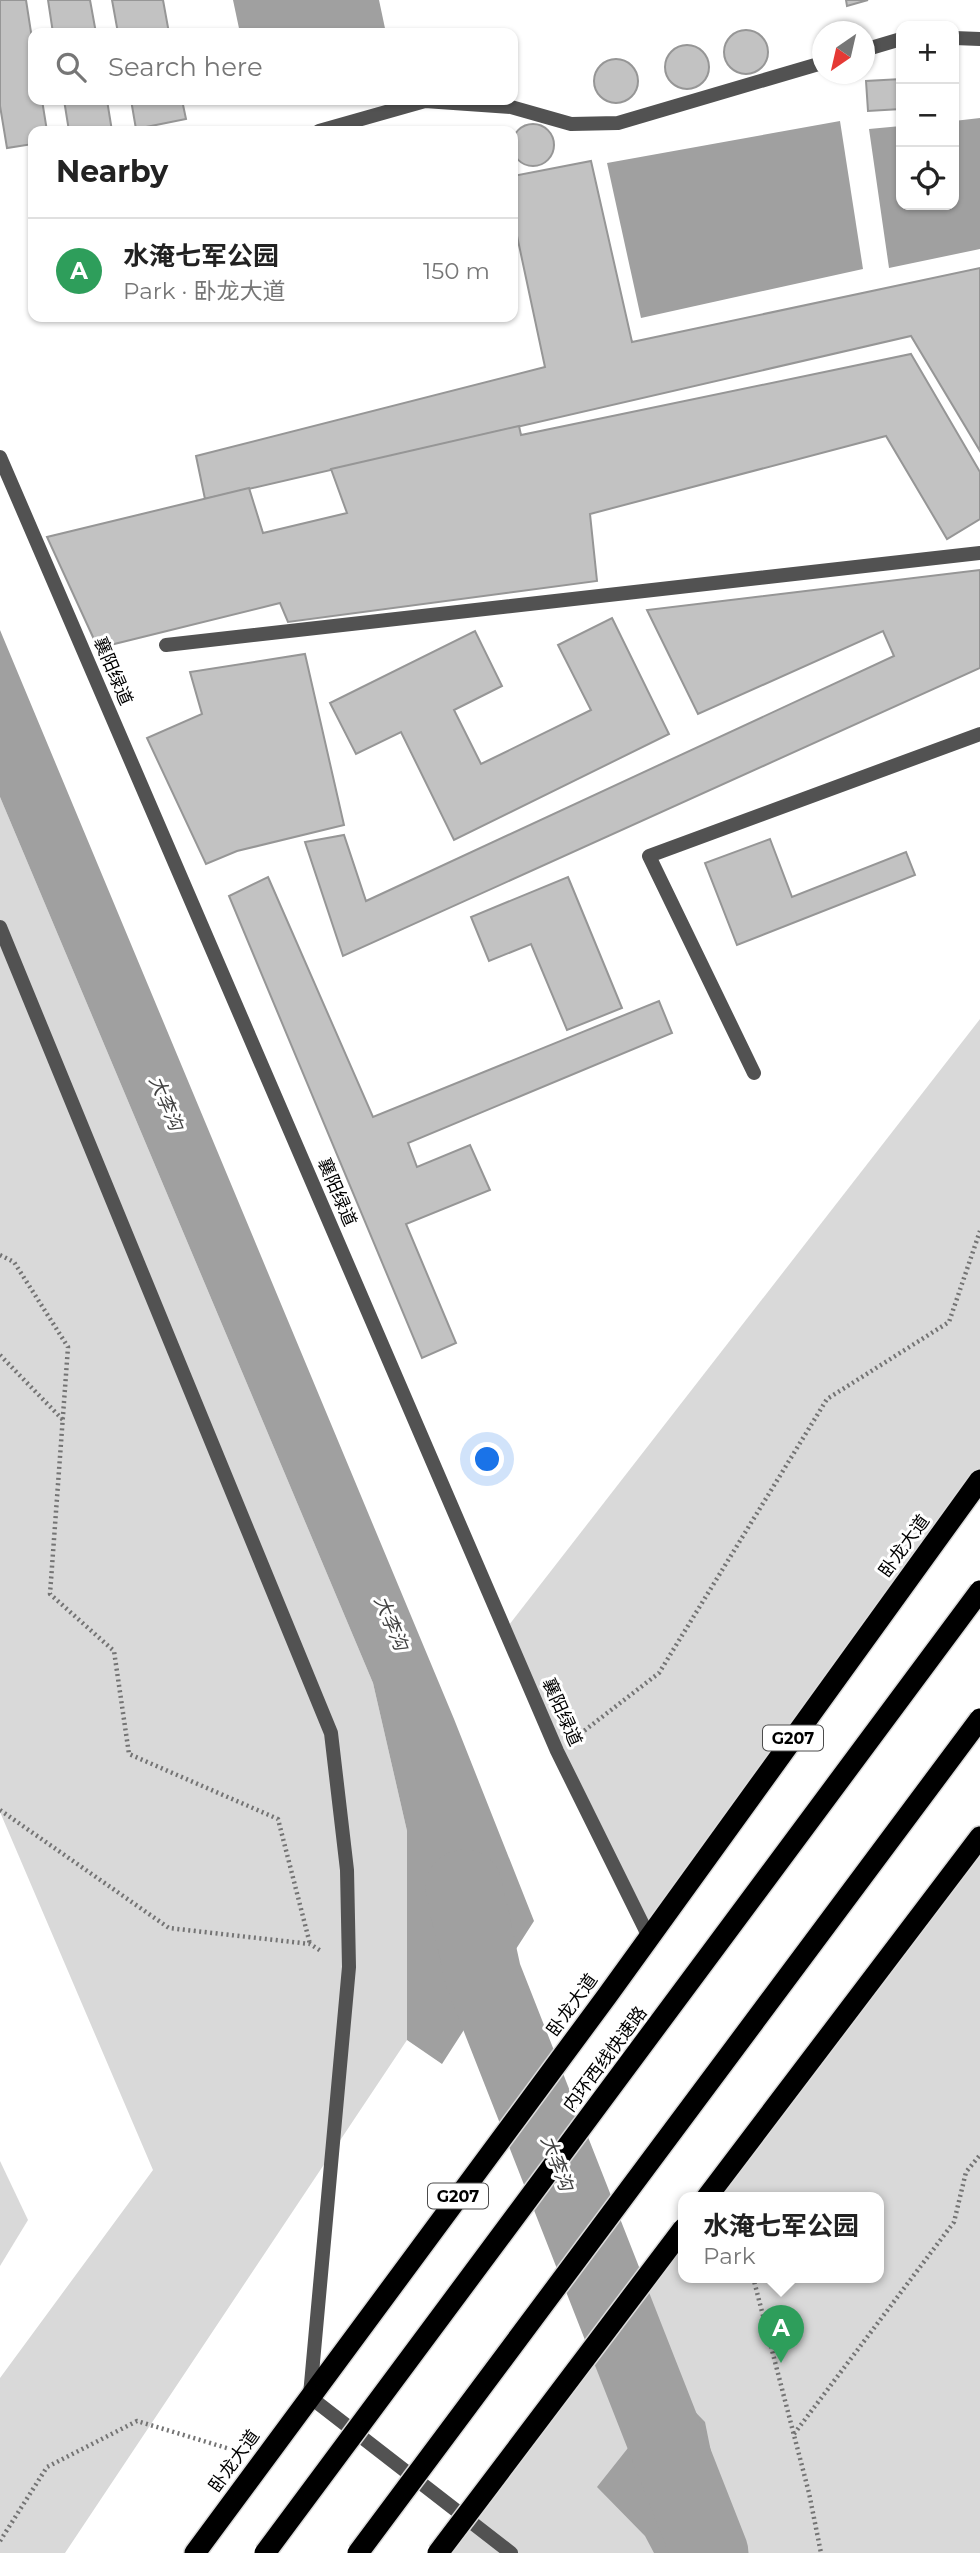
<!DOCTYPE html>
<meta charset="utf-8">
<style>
body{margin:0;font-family:Montserrat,"Noto Sans SC",sans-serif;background:#f6f6f6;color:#222}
.controls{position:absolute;right:21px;top:21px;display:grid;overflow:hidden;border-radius:14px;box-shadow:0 2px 5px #0004}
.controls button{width:63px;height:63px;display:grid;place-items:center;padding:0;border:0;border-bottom:2px solid #e0e0e0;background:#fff;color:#222;font:35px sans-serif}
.compass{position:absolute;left:812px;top:21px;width:63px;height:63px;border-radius:50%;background:#fff;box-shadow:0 2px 5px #0004;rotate:214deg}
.you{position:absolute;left:488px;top:1460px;width:24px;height:24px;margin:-18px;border:5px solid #fff;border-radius:50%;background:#1a73e8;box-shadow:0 0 0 10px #1a73e833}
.badge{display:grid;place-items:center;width:46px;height:46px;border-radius:50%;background:#7c3aed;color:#fff;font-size:23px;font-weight:700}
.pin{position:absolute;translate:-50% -58px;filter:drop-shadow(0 2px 4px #0008)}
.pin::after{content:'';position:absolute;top:37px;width:24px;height:21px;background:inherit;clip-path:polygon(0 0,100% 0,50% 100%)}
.popup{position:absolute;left:678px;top:2192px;width:206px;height:91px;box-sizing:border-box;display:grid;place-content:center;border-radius:14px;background:#fff;filter:drop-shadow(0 2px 5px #0005);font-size:23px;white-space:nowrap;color:#767676}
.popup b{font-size:26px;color:#222}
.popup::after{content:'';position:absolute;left:50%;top:100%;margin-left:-14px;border:14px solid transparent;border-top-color:#fff}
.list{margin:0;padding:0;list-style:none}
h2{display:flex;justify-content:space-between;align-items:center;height:91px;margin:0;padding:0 28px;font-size:30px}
h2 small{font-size:23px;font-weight:400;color:#767676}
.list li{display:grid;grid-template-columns:46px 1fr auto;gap:21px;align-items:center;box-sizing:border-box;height:105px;padding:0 28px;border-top:2px solid #e0e0e0}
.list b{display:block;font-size:26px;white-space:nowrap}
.list p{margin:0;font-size:23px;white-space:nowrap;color:#767676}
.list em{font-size:23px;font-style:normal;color:#767676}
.icon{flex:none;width:38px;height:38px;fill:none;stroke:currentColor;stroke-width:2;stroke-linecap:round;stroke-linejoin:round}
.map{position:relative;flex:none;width:980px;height:2553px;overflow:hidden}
.search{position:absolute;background:#fff;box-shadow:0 2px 5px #0004;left:28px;top:28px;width:490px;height:77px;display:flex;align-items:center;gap:18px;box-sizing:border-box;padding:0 24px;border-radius:14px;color:#767676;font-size:26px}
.panel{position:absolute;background:#fff;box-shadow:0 2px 5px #0004;left:28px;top:126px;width:490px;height:196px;border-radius:14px}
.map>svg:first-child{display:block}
.green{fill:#d9d9d9}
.water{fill:#a0a0a0}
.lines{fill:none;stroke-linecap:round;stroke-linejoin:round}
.river{stroke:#a0a0a0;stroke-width:77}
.building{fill:#c2c2c2;stroke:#969696;stroke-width:2}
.highway-casing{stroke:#dbdbdb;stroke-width:24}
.path{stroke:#747474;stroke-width:4.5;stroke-dasharray:2 3.5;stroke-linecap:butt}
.lane{stroke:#525252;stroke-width:14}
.street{stroke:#525252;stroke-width:14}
.highway{stroke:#000;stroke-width:21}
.highway-bridge-casing{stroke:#dbdbdb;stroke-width:24;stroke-linecap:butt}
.highway-bridge{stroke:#000;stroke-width:21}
.labels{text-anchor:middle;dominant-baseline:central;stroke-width:6;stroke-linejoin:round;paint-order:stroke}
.shield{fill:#fff;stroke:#4c4c4c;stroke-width:2}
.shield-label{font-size:16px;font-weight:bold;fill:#000}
.street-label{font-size:18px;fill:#000;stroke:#fff}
.water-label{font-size:19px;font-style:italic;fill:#414141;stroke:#fff}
</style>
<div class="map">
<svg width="980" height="2553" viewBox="0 0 980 2553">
<rect width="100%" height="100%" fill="#fff"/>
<g class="green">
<path d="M0,797l373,886 34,148v209l-342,513h-65v-175l153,-208 -153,-358z"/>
<path d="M980,1019v457l-331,461 -144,-307z"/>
<path d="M980,1837v716h-542l245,-324v48h196v-80h-172z"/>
<path d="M0,2161l28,59 -28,46z"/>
</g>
<g class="water">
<path d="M233,0h146l7,33h-146z"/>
<path d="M980,118v131l-91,19 -20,-139 32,-3v79h53v-84z"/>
<path d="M840,121l23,148 -222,49 -34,-155z"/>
<path d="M0,630l454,1089 80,202 -92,143 -35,-24v-209l-34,-148 -373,-886z"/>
<path d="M674,2390l31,32 24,119 6,12h-81l-9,-17 -48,-49z"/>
</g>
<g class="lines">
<path class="river" d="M464,1888l19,87 227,578"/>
</g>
<g class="building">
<path d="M0,0h26l7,45v55h9l5,31h-14v13l-26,4 -7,-42z"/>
<path d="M48,0h42l6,33h-43z"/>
<path d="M112,0h51l6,33h-51z"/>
<path d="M846,0h22l-21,6z"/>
<circle cx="746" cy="52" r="22"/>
<circle cx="687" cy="67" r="22"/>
<circle cx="616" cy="81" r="22"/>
<path d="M901,79v30l-33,2 -2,-30z"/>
<path d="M64,100h43l5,31h-43z"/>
<path d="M131,100h51l4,19 -50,10z"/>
<circle cx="533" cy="145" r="21"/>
<path d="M591,161l41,181 348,-74v183l-69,-115 -706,163 -9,-43 349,-89 -32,-150v-41z"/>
<path d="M911,354l69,118v47l-33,20 -61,-103 -296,78 7,67 -309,41 -8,-19 -182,45 -51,-111 202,-49 14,45 84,-20 -16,-44 188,-43 2,9z"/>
<path d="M980,570v98l-637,288 -38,-114 39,-7 22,66 528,-245 -11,-25 -185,83 -51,-104z"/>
<path d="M612,618l57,116 -215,106 -53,-108 -45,22 -26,-51 145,-72 27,55 -48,24 27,54 110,-54 -33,-65z"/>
<path d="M305,654l39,171 -107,26 -31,13 -59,-126 55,-24 -12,-42z"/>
<path d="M770,839l22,58 114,-45 9,23 -178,70 -32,-82z"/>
<path d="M268,877l105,240 286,-116 13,32 -264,110 9,24 53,-22 20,45 -84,34 50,119 -34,15 -193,-462z"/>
<path d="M568,877l54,131 -55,22 -36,-86 -42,17 -18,-44z"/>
</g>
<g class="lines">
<defs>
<g id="highway">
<path d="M707,2197l273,-360"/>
<path d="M195,2553l412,-557 373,-516"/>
</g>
</defs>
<use href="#highway" class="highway-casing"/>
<g class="path">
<path d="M0,1255l14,7 54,85 -18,247 64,57 15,103 149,65 32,125"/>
<path d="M0,1355l63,65"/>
<path d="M580,1734l79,-61 168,-274 122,-77 31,-91"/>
<path d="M0,1810l169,118 141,16 11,7"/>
<path d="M753,2277l56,216 12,60"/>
<path d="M794,2434l160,-212 12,-50 14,-17"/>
<path d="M0,2541l47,-74 90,-46 93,28"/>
</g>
<g class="lane">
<path d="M954,38l26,1"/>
<path d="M864,50l37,-11"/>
<path d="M319,131l106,-30 86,6 60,17 47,-1 204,-60"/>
<path d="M166,645l814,-92"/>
<path d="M754,1073l-105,-217 331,-122"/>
<path d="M310,2397l201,156"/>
</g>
<g class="street">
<path d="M0,457l557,1294 92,186"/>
<path d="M0,927l331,806 16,137 2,97 -39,428"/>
</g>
<use href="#highway" class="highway"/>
<defs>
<g id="highway-bridge">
<path d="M265,2553l715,-962"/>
<path d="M358,2553l622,-834"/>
<path d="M438,2553l245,-324"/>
</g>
</defs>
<use href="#highway-bridge" class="highway-bridge-casing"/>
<use href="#highway-bridge" class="highway-bridge"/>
</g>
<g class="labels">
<g class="shield">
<rect x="763" y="1725.5" width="60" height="25" rx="5"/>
<rect x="428" y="2183.5" width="60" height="25" rx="5"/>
</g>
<g class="shield-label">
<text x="793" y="1738">G207</text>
<text x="458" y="2196">G207</text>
</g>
<g class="street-label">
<text transform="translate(113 671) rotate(67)">襄阳绿道</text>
<text transform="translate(337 1192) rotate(67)">襄阳绿道</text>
<text transform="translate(904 1546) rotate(-54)">卧龙大道</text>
<text transform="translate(562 1712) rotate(66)">襄阳绿道</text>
<text transform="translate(572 2005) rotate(-54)">卧龙大道</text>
<text transform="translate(605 2059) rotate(-53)">内环西线快速路</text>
<text transform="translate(234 2461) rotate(-54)">卧龙大道</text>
</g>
<g class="water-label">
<text transform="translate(166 1103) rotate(67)">大李沟</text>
<text transform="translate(391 1623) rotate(67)">大李沟</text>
<text transform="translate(557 2163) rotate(69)">大李沟</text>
</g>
</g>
</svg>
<div class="controls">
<button>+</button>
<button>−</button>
<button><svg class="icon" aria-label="locate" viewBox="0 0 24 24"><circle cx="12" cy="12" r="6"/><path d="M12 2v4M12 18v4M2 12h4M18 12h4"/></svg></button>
</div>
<svg class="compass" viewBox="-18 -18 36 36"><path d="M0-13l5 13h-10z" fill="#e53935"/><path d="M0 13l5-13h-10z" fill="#767676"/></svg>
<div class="you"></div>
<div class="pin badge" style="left:781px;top:2363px;background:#2e9e5b">A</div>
<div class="popup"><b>水淹七军公园</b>Park</div>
<div class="search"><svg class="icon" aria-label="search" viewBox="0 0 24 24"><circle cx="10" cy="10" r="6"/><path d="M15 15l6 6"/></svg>Search here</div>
<section class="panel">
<h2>Nearby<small></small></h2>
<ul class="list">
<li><span class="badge" style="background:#2e9e5b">A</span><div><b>水淹七军公园</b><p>Park · 卧龙大道</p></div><em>150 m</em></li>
</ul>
</section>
</div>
